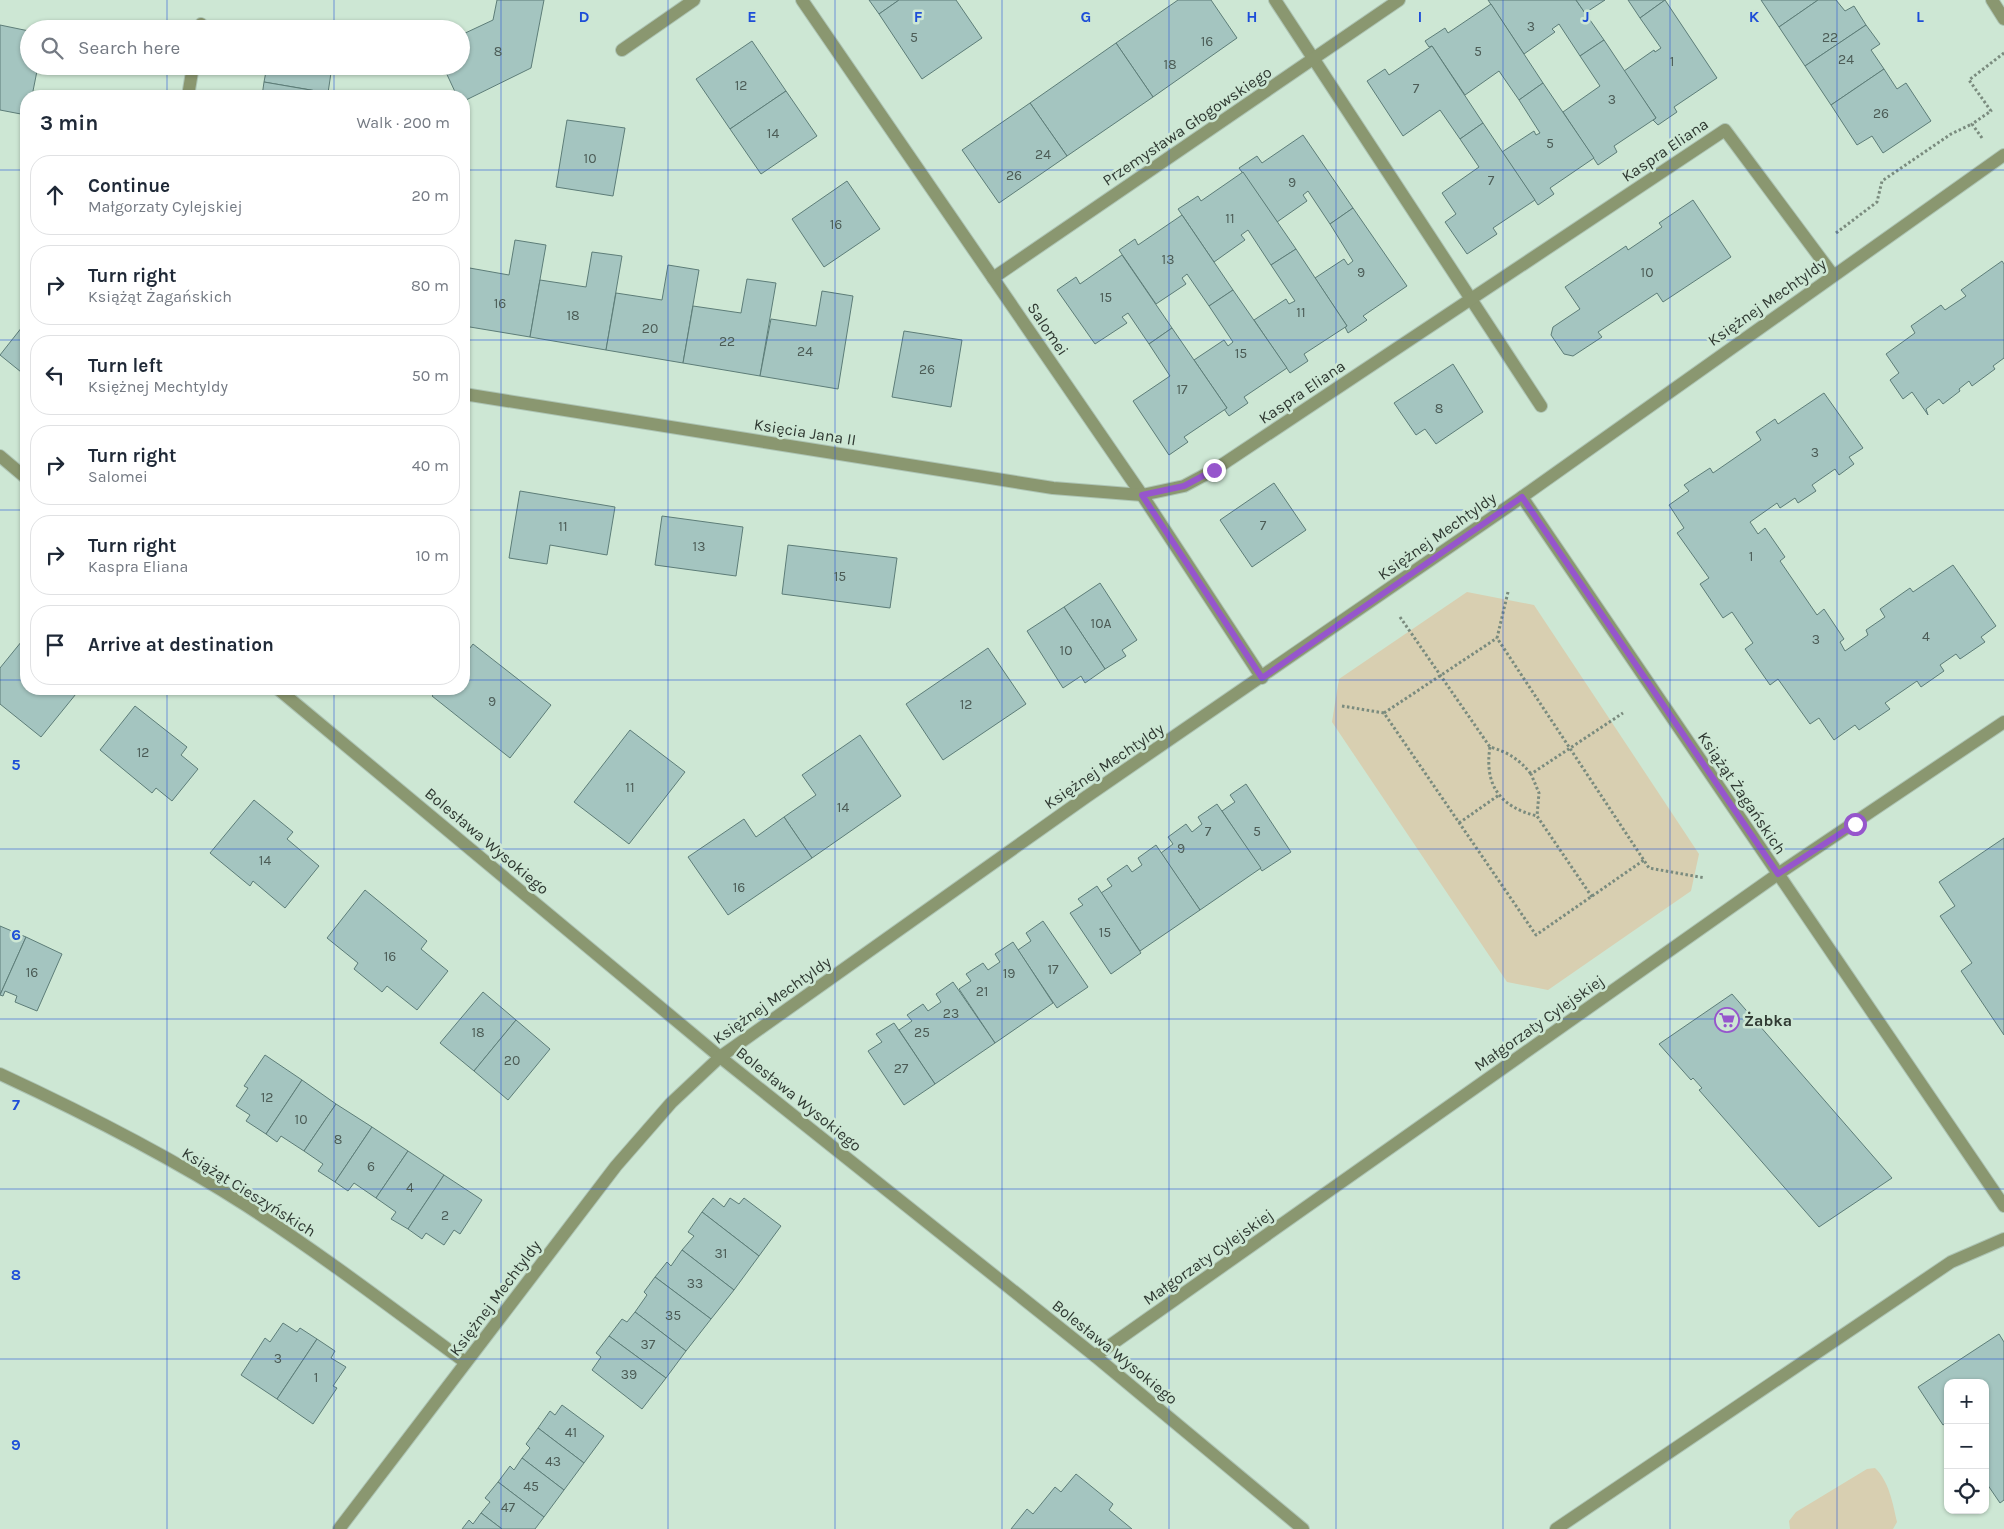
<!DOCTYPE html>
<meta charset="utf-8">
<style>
body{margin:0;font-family:Karla,sans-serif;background:#f6f6f7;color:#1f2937}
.controls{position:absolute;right:15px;bottom:15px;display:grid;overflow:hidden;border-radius:10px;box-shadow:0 1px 4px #0004}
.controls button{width:45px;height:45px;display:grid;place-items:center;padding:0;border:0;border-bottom:1px solid #e0e1e3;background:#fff;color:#1f2937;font:25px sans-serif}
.stop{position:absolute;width:15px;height:15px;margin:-11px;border:4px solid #9656cc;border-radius:50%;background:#fff}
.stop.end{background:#9656cc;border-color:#fff;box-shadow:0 1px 5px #0008}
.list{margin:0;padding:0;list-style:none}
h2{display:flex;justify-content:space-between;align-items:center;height:65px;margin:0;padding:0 20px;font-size:21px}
h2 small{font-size:16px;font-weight:400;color:#747a83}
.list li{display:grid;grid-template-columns:32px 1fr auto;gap:15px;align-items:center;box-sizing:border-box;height:80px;margin:0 10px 10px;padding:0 10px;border:1px solid #e0e1e3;border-radius:20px}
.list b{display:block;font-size:19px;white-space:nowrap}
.list p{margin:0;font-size:16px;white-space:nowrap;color:#747a83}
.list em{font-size:16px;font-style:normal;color:#747a83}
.icon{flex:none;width:28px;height:28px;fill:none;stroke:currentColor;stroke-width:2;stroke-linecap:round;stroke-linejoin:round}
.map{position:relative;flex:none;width:2004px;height:1529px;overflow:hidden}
.search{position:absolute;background:#fff;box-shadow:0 1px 4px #0004;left:20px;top:20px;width:450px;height:55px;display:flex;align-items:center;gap:12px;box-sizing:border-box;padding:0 18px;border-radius:28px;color:#747a83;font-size:19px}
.panel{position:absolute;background:#fff;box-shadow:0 1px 4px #0004;left:20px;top:90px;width:450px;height:605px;border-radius:20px}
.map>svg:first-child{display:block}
.green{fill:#d8cfb1}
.building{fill:#a4c5c0;stroke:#5d7d78}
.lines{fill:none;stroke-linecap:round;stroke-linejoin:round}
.minor-casing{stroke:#adc4b4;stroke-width:14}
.path{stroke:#7a8b7e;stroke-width:3;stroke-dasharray:2.5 2.5;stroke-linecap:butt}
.minor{stroke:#8a9770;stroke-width:12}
.route{stroke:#9656cc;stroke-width:6}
.grid{fill:none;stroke:#1d4ed8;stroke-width:1;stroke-opacity:0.55}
.labels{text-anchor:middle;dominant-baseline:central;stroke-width:5;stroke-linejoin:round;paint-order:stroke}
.number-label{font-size:14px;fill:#4c5c56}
.street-label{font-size:16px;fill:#2f3932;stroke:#cde7d4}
.poi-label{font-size:16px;font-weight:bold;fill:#2f3932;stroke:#cde7d4;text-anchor:start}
.grid-label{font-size:16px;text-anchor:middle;font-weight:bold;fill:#1d4ed8;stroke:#cde7d4;stroke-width:5;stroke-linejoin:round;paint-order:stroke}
</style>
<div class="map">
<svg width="2004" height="1529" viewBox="0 0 2004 1529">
<rect width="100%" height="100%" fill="#cde7d4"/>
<g class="green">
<path d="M1467,592l67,13 165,249 -8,37 -143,99 -41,-8 -175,-260 7,-43z"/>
<path d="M1875,1468c14,13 18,36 22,54l-4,7h-103l-1,-8 7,-9 71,-43z"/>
</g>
<g class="building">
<path d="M497,0h47l-13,68 -67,33v-5h-7l-14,-30h18v-31l32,-15z"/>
<path d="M869,0h30l-20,14z"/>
<path d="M899,0h57l26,38 -60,41 -43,-65z"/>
<path d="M1178,0h33l26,38 -84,59 -37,-54z"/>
<path d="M1488,0h88l28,40 -24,16 -21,-32 -7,5 3,3 -31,22z"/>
<path d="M1576,0h29l-20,13z"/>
<path d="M1628,0h37l-25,18z"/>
<path d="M1665,0l52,78 -43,29 3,5 -19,13 -5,-5 3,-2 -32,-47 30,-21 1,2 6,-4 -21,-30z"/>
<path d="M1761,0h57l-39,27z"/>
<path d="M1818,0h18l9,11 9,-5 12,19 -61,41 -26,-39z"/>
<path d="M1491,4l52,79 -24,17 -20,-29 -34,24 -33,-49 -3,1 -4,-6 20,-13 3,5z"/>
<path d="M0,25l29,6v35h9l-6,30h-6v19l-26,-5z"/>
<path d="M1866,25l14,19 -9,6 13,19 -53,36 -26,-39z"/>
<path d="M1604,40l52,78 -42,28 3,6 -19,13 -35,-53 37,-26 -20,-30z"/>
<path d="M752,41l34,50 -56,38 -34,-50z"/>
<path d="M1116,43l37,54 -86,59 -37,-53z"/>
<path d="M1432,46l51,77 -23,16 -20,-29 -37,26 -36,-55 18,-12 4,6z"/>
<path d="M267,66h65l-4,27 -64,-11z"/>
<path d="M1884,69l13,20 9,-6 25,38 -48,32 -11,-17 -15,9 -26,-40z"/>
<path d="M264,82l64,11 -1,3h-65z"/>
<path d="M1543,83l51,75 -44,30 4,6 -16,11 -36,-53 32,-21 2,4 4,-2 -21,-33z"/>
<path d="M786,91l31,45 -56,38 -31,-45z"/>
<path d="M1030,103l37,53 -68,47 -37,-53z"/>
<path d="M567,120l58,8 -12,68 -57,-9z"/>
<path d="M1483,123l52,77 -42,28 4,6 -30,20 -22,-32 11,-8 -14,-21 37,-26 -19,-28z"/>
<path d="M1303,135l50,73 -23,16 -22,-33 -5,4 4,6 -30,21 -38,-54 18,-12 5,7z"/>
<path d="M1243,172l53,77 -25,16 -23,-35 -7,5 4,5 -31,22 -36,-53 20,-13 3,5z"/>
<path d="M847,181l33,48 -56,38 -32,-48z"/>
<path d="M1693,200l38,57 -68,45 -6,-9 -59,39 4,5 -29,19 -9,-2 -13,-19 2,-8 27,-18 -15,-22 61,-41 2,4 34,-23 -3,-4z"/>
<path d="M1353,208l54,78 -44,30 4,4 -19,13 -3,-6 2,-1 -32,-48 29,-19 4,6 5,-4 -23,-37z"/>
<path d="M1182,215l51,75 -24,16 -22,-32 -5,4 4,6 -30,20 -37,-54 16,-11 3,6z"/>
<path d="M464,232h4l-4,30z"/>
<path d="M515,240l31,5 -16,92 -66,-11v-59l45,8z"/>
<path d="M1296,249l51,77 -43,28 4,7 -18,12 -36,-53 32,-21 3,5 6,-3 -24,-36z"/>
<path d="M592,252l30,4 -16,94 -76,-13 10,-57 46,7z"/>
<path d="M1122,255l50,73 -23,16 -21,-31 -6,4 5,6 -32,21 -38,-54 19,-13 4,7z"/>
<path d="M2002,261l2,3v94l-11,8 2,3 -23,17 -3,-5 -10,8 1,2 -17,13 -4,-5 -13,10 2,6 -16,-23 -9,7 -13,-19 9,-7 -13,-19 29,-21 -4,-7 30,-21 4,5 21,-14 -5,-6z"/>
<path d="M668,265l31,5 -16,93 -77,-13 10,-57 46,7z"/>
<path d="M747,279l29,4 -16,93 -77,-13 10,-57 48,7z"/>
<path d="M1233,290l54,78 -43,29 4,6 -19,13 -5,-7 3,-1 -33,-48 30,-20 4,6 5,-4 -24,-36z"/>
<path d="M822,291l31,5 -15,93 -78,-13 11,-57 45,7z"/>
<path d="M26,322v54l-26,-21z"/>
<path d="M1172,328l55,80 -43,29 4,5 -19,13 -36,-54 37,-25 -21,-32z"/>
<path d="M904,331l58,9 -11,67 -59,-10z"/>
<path d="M1453,364l30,48 -47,32 -11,-15 -9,6 -22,-32z"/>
<path d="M1824,393l39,55 -14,9 5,7 -15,11 -4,-6 -23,16 4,6 -18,12 -3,-5 -15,10 -3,-5 -27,19 8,12 7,-6 20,29 -5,4 37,54 7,-6 20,30 -4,3 5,9 23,-16 -2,-5 19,-13 -5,-8 30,-21 3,4 40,-27 43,61 -15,11 4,5 -25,17 -4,-5 -16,11 4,6 -23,16 -4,-6 -32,22 5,6 -31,21 -4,-5 -21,15 -15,-22 -9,6 -32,-45 -8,6 -25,-36 8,-6 -21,-31 -9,6 -23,-34 9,-6 -32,-45 7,-5 -15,-23 20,-14 -5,-6 26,-17 3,5 48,-33 -5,-8 19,-13 3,5z"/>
<path d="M1274,483l32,47 -54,37 -32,-47z"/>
<path d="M520,491l95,16 -8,48 -57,-10 -3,19 -38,-6z"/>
<path d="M662,516l81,11 -7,49 -81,-11z"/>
<path d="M788,545l109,13 -7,50 -108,-14z"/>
<path d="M1100,583l37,57 -15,10 4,6 -21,13 -41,-62z"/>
<path d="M1064,607l41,62 -20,14 -4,-7 -18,12 -36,-57z"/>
<path d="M26,636v53h54l-39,48 -41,-33v-36z"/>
<path d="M473,644l78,61 -41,53 -78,-62 6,-7h26v-33z"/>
<path d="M988,648l38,56 -83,56 -37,-56z"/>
<path d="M135,706l52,41 -6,8 17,14 -26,32 -16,-13 -4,5 -52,-43z"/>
<path d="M630,730l55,42 -56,72 -55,-42z"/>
<path d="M860,735l41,61 -89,62 -28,-41 32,-22 -14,-20z"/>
<path d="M1246,784l45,68 -29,19 -40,-60 13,-9 -5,-7z"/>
<path d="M254,800l39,32 -6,7 32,27 -34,42 -32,-27 -3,5 -40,-33z"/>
<path d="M1217,804l44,64 -61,42 -39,-57 12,-9 -5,-7 18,-13 6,8 10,-8 -4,-7z"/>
<path d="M784,817l28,41 -84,57 -40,-58 56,-38 12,18z"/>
<path d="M2004,838v197l-43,-64 11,-8 -32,-47 15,-10 -16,-24z"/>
<path d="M1156,845l44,65 -60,41 -39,-58 11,-7 -5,-7 20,-14 5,7 10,-7 -4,-7z"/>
<path d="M1097,886l44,67 -30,21 -41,-61 13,-8 -5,-6z"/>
<path d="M365,890l62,51 -6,8 27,22 -31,39 -30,-24 -5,6 -28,-23 4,-6 -31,-25z"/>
<path d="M1043,921l45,66 -31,21 -39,-58 13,-9 -5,-8z"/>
<path d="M0,926l26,11 -26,58z"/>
<path d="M26,937l36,17 -25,57 -22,-9 2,-6 -12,-5 -2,5 -3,-1z"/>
<path d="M1013,942l40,61 -58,40 -36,-54 12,-8 -5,-7 17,-11 5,7 12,-8 -5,-8z"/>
<path d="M953,982l42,61 -60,41 -36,-54 13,-9 -5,-6 16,-11 5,7 13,-9 -5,-8z"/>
<path d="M483,992l33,28 -42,51 -34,-28z"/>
<path d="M1732,994l160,184 -73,49 -120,-137 3,-2 -9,-10 -2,2 -32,-36z"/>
<path d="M516,1020l34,29 -42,51 -34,-29z"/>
<path d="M894,1023l41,61 -31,21 -36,-54 14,-9 -6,-8z"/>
<path d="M265,1055l37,25 -36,54 -20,-13 4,-6 -14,-9 12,-18 -4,-2z"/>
<path d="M302,1080l34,24 -32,47 -23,-15 -4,6 -11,-8z"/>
<path d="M336,1104l36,23 -37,55 -17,-11 5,-7 -19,-13z"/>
<path d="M372,1127l36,24 -32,47 -22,-15 -6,8 -13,-9z"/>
<path d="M408,1151l36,24 -36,54 -17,-10 5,-7 -20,-14z"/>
<path d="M444,1175l38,25 -22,34 -6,-4 -10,15 -18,-12 -4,6 -14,-10z"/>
<path d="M713,1198l11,9 6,-9 9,6 5,-6 37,28 -22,30 -57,-44z"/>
<path d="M702,1212l57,44 -25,34 -52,-40 12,-14 -6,-4z"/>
<path d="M682,1250l52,40 -23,29 -56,-42 12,-15 4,4z"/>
<path d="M655,1277l56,42 -25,32 -51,-39 12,-17 -3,-3z"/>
<path d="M635,1312l51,39 -20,27 -57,-42 13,-17 5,3z"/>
<path d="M283,1323l14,9 3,-4 17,11 -40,60 -36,-24 24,-37 5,4z"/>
<path d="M1999,1334l5,8v158l-4,3 -15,-22v-98h-37v39l-5,3 -25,-38z"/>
<path d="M609,1336l57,42 -24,31 -50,-39 9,-13 -5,-4z"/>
<path d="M317,1339l18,12 -4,7 15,9 -13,19 4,2 -24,36 -36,-25z"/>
<path d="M562,1405l42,31 -20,27 -46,-35 12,-17 5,4z"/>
<path d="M538,1428l46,35 -20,27 -42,-32 8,-10 -4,-4z"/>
<path d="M522,1458l42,32 -20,27 -46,-35 12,-16 4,4z"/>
<path d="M1076,1474l37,30 -4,6 23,19h-121l16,-20 6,5 22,-27 6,5z"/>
<path d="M498,1482l46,35 -9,12h-33l-21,-16 9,-11 -5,-4z"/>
<path d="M481,1513l21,16h-40l7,-9 4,4z"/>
</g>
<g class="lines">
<defs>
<g id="minor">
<path d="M802,0l340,495 120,183"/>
<path d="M1275,0l266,406"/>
<path d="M1992,0l12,19"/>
<path d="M200,29l1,-5"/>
<path d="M622,50l72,-50"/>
<path d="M188,96l5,-30"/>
<path d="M993,278l406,-278"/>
<path d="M464,394l589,94 89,7 42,-9 30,-16 511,-340 108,145"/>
<path d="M0,456l26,22"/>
<path d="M1522,497l482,709"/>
<path d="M278,689l442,368 375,299 208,173"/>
<path d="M0,1074c84,39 169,82 247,132 75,49 146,103 218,156"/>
<path d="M1095,1356l683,-482 226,-152"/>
<path d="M339,1529l277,-363 55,-63 49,-46 366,-260 436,-300 482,-342"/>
<path d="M1556,1529l395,-267 53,-23"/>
</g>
</defs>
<use href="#minor" class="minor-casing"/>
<g class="path">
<path d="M1982,138l-10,-14 19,-13 -22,-31 35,-27"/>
<path d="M1836,233l41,-31 5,-21 69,-47 21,-10"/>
<path d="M1508,592l-11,46 152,230 56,10"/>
<path d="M1400,617l90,130c18,5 30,13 41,27"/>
<path d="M1342,706l42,7 152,222 108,-75"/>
<path d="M1384,713l113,-75"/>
<path d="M1490,747c-6,38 10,60 47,69"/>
<path d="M1459,823l40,-28"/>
<path d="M1592,897l-55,-81 2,-23 -8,-19 92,-61"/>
</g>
<use href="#minor" class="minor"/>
</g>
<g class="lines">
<path class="route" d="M1214,470l-30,16 -42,9 120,183 260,-181 256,377 77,-50"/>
</g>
<path class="grid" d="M167,0v29M334,0v29M501,0v1529M668,0v1529M835,0v1529M1002,0v1529M1169,0v1529M1336,0v1529M1503,0v1529M1670,0v1529M1837,0v1529M167,66v30M334,66v30M0,170h26M464,170h1540M0,340h26M464,340h1540M0,510h26M464,510h1540M0,680h26M464,680h1540M167,689v840M334,689v840M0,849h2004M0,1019h2004M0,1189h2004M0,1359h2004"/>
<defs>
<symbol id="supermarket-ring" viewBox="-11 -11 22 22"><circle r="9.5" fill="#cde7d4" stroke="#9656cc" stroke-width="1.5"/><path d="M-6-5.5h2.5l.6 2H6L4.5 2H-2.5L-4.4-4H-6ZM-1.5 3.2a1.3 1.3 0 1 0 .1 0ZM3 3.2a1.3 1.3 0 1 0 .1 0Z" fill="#9656cc"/></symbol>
</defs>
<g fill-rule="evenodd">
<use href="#supermarket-ring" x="1713" y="1006" width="28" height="28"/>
</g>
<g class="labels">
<g class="number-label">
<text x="1531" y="26">3</text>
<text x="914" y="37">5</text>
<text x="1830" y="37">22</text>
<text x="1207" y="41">16</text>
<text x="498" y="51">8</text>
<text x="1478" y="51">5</text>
<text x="1846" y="59">24</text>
<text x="1672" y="61">1</text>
<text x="1170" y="64">18</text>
<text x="741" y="85">12</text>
<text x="1416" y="88">7</text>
<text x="1612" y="99">3</text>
<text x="1881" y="113">26</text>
<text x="773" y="133">14</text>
<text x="1550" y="143">5</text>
<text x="1043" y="154">24</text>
<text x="590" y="158">10</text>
<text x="1014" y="175">26</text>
<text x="1491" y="180">7</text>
<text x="1292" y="182">9</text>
<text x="1230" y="218">11</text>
<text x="836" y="224">16</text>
<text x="1168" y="259">13</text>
<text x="1361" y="272">9</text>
<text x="1647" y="272">10</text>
<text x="1106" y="297">15</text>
<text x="500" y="303">16</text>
<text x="1301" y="312">11</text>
<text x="573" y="315">18</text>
<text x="650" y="328">20</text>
<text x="727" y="341">22</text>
<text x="805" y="351">24</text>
<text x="1241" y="353">15</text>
<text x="927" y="369">26</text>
<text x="1182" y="389">17</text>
<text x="1439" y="408">8</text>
<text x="1815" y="452">3</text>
<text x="1263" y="525">7</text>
<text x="563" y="526">11</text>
<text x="699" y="546">13</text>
<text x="1751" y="556">1</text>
<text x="840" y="576">15</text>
<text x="1101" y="623">10A</text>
<text x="1926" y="636">4</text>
<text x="1816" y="639">3</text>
<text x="1066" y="650">10</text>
<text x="492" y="701">9</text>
<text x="966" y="704">12</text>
<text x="143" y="752">12</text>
<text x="630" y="787">11</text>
<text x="843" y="807">14</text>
<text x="1208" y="831">7</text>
<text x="1257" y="831">5</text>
<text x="1181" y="848">9</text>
<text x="265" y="860">14</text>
<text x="739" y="887">16</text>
<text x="1105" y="932">15</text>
<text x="390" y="956">16</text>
<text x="1053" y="969">17</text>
<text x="32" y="972">16</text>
<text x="1009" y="973">19</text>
<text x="982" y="991">21</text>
<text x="951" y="1013">23</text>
<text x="478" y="1032">18</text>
<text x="922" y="1032">25</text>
<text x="512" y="1060">20</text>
<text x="901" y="1068">27</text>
<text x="267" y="1097">12</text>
<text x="301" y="1119">10</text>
<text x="338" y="1139">8</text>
<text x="371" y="1166">6</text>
<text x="410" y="1187">4</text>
<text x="445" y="1215">2</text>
<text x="721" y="1253">31</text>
<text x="695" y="1283">33</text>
<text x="673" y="1315">35</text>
<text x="648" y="1344">37</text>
<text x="278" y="1358">3</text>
<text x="629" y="1374">39</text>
<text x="316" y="1377">1</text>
<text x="571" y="1432">41</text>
<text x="553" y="1461">43</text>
<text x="531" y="1486">45</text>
<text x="508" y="1507">47</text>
</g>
<g class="street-label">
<text transform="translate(1187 126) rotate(-34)">Przemysława Głogowskiego</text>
<text transform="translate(1665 150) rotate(-34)">Kaspra Eliana</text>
<text transform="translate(1767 302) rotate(-35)">Księżnej Mechtyldy</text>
<text transform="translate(1048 329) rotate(56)">Salomei</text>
<text transform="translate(1302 392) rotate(-34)">Kaspra Eliana</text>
<text transform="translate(805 432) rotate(9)">Księcia Jana II</text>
<text transform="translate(1437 536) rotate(-35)">Księżnej Mechtyldy</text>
<text transform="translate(1104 766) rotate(-34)">Księżnej Mechtyldy</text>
<text transform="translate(1742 793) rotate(56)">Książąt Żagańskich</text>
<text transform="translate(487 841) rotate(40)">Bolesława Wysokiego</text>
<text transform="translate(772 1000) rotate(-35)">Księżnej Mechtyldy</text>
<text transform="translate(1539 1023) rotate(-35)">Małgorzaty Cylejskiej</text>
<text transform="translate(799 1099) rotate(39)">Bolesława Wysokiego</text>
<text transform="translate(249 1192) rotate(32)">Książąt Cieszyńskich</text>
<text transform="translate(1208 1257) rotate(-35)">Małgorzaty Cylejskiej</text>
<text transform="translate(495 1298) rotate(-53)">Księżnej Mechtyldy</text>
<text transform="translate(1115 1352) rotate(39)">Bolesława Wysokiego</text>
</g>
<g class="poi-label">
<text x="1744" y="1020">Żabka</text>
</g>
</g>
<g class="grid-label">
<text x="584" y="22">D</text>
<text x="752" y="22">E</text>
<text x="918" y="22">F</text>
<text x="1086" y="22">G</text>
<text x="1252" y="22">H</text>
<text x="1420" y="22">I</text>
<text x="1586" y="22">J</text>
<text x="1754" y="22">K</text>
<text x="1920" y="22">L</text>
<text x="16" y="770">5</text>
<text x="16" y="940">6</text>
<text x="16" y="1110">7</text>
<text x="16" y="1280">8</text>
<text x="16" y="1450">9</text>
</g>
</svg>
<div class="controls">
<button>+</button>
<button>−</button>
<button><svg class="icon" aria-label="locate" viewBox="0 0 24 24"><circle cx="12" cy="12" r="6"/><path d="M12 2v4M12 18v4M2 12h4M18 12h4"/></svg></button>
</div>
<div class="stop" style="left:1855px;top:824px"></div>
<div class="stop end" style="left:1214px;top:470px"></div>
<div class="search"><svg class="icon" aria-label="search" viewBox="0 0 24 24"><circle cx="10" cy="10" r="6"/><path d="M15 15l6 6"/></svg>Search here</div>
<section class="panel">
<h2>3 min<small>Walk · 200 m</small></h2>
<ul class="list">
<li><svg class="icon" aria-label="ahead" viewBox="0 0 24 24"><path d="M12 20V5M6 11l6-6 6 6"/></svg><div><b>Continue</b><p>Małgorzaty Cylejskiej</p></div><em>20 m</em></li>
<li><svg class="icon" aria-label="right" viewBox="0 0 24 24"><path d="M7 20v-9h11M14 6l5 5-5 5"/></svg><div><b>Turn right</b><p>Książąt Żagańskich</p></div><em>80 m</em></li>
<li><svg class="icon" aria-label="left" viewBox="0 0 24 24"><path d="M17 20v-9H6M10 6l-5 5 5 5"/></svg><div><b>Turn left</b><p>Księżnej Mechtyldy</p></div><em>50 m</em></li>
<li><svg class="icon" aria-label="right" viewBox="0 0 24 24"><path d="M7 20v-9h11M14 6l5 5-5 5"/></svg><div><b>Turn right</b><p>Salomei</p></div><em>40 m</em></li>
<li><svg class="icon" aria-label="right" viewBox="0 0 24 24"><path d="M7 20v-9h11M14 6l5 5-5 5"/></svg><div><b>Turn right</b><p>Kaspra Eliana</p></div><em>10 m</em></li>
<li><svg class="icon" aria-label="arrive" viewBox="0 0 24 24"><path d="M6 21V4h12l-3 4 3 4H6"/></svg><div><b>Arrive at destination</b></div></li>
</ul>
</section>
</div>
